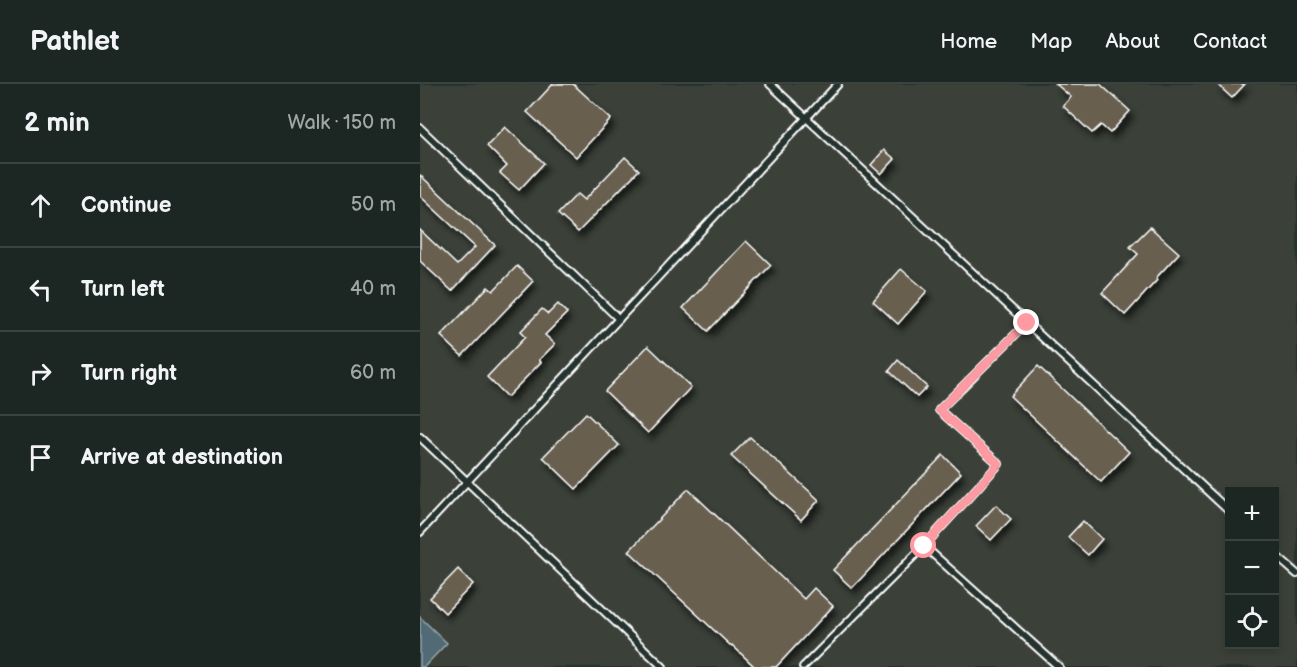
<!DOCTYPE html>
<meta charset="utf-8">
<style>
body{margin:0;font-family:"Balsamiq Sans",sans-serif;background:#252e2a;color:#f1f3f6}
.controls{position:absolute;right:18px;bottom:18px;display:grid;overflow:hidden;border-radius:0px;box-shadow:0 3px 9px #0003}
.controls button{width:54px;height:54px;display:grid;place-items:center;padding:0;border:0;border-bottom:2px solid #3a4340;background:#1c2622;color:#f1f3f6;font:30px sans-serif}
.stop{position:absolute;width:18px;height:18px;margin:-14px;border:4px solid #ff9aa2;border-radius:50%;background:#fff}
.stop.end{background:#ff9aa2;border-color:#fff;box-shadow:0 2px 6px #0008}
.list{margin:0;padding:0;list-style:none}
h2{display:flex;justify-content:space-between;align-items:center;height:78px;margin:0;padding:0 24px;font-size:26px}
h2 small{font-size:20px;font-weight:400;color:#a0a5a5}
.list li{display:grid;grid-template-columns:39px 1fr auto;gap:18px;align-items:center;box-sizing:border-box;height:84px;padding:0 24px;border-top:2px solid #3a4340}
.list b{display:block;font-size:22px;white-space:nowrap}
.list em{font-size:20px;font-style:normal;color:#a0a5a5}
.icon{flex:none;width:33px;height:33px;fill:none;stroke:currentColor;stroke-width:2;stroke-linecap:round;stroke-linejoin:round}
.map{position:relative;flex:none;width:877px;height:583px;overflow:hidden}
header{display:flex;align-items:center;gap:36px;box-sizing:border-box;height:84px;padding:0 30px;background:#1c2622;border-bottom:2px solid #3a4340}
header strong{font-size:28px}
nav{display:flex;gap:33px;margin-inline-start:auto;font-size:21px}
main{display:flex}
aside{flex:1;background:#1c2622}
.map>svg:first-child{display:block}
.built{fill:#3a4038;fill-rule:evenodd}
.water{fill:#516b76;stroke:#97a6ad;stroke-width:1.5}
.building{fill:#675f50;stroke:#fff;stroke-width:1.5;filter:url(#shadow)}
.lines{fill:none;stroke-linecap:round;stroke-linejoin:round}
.service-casing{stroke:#fff;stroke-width:10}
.service{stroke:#26332d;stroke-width:6}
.route{stroke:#ff9aa2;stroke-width:8}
</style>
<header>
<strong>Pathlet</strong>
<nav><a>Home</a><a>Map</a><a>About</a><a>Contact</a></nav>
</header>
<main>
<aside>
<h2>2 min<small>Walk · 150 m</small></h2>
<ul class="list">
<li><svg class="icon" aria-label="ahead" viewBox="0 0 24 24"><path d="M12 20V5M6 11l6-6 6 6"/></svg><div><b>Continue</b></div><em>50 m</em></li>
<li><svg class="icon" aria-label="left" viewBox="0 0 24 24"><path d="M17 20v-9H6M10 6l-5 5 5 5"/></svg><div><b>Turn left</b></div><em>40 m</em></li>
<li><svg class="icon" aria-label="right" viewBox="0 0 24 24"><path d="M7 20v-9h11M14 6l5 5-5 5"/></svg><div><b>Turn right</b></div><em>60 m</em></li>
<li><svg class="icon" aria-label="arrive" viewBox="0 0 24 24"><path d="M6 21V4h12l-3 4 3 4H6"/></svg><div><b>Arrive at destination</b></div></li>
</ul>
</aside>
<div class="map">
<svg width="877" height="583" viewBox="0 0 877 583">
<defs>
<filter id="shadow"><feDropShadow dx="3.5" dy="6" stdDeviation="3" flood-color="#0009"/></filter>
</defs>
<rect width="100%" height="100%" fill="#26332d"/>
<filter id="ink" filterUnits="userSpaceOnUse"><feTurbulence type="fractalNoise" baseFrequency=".0167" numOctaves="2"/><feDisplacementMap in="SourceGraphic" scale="12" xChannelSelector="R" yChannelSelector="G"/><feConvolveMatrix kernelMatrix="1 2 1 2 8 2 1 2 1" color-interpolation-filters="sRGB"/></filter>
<g filter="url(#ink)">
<path class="built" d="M0,0h877v583h-877zM810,408h44v152h-44z"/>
<path class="water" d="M0,533l27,26 -23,24h-4z"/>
<g class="building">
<path d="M133,0h20l38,35 -35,38 -49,-45z"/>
<path d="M636,0h44l30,27 -20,22 -9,-8 -9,8 -29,-27 8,-9z"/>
<path d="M797,0h28l-13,14z"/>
<path d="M85,43l39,36 -25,27 -19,-17 7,-7 -20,-20z"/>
<path d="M464,66l11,9 -14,15 -10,-9z"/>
<path d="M205,73l14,13 -61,62 -20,-18 19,-20 7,6z"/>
<path d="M0,91l75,70 -43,46 -32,-30v-31l37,35 18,-18 -55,-51z"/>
<path d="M730,143l29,26 -23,25 1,2 -32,35 -23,-22 36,-39 -8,-7z"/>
<path d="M326,157l25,24 -63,66 -25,-23z"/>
<path d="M97,182l16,15 -71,75 -21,-20 47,-49 5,4z"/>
<path d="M481,185l26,22 -29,33 -25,-23z"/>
<path d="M138,220l9,9 -22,22 10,9 -16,16 2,2 -34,35 -20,-20 38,-40 -5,-5 22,-23 6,5z"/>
<path d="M228,262l43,41 -43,46 -43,-42z"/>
<path d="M478,276l29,27 -10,10 -28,-26z"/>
<path d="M618,282l91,86 -28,30 -91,-86z"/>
<path d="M166,329l33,32 -43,44 -33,-32z"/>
<path d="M330,353l69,63 -18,20 -70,-64z"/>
<path d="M523,371l18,18 -109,115 -19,-18z"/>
<path d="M268,405l116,110 10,-11 19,18 -57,61h-21l-23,-22 -1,1 -102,-95z"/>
<path d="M576,421l15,14 -20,21 -15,-14z"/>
<path d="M663,437l19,18 -14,16 -20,-18z"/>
<path d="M38,485l15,15 -28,29 -15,-15z"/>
</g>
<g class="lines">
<defs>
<g id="service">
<path d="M350,0l460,428"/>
<path d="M0,44l199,191"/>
<path d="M0,353l243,230"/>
<path d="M0,448l418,-448"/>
<path d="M504,462l135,121"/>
<path d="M854,470l23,20"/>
<path d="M383,583l121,-121 75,-82 -60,-54 88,-87"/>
</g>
</defs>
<use href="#service" class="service-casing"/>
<use href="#service" class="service"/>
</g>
</g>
<g class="lines" filter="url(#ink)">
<path class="route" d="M504,462l75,-82 -60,-54 88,-87"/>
</g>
</svg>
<div class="controls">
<button>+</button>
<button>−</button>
<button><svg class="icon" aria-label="locate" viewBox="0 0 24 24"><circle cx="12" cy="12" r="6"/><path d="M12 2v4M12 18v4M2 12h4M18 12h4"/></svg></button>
</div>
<div class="stop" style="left:504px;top:462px"></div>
<div class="stop end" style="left:607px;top:239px"></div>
</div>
</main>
